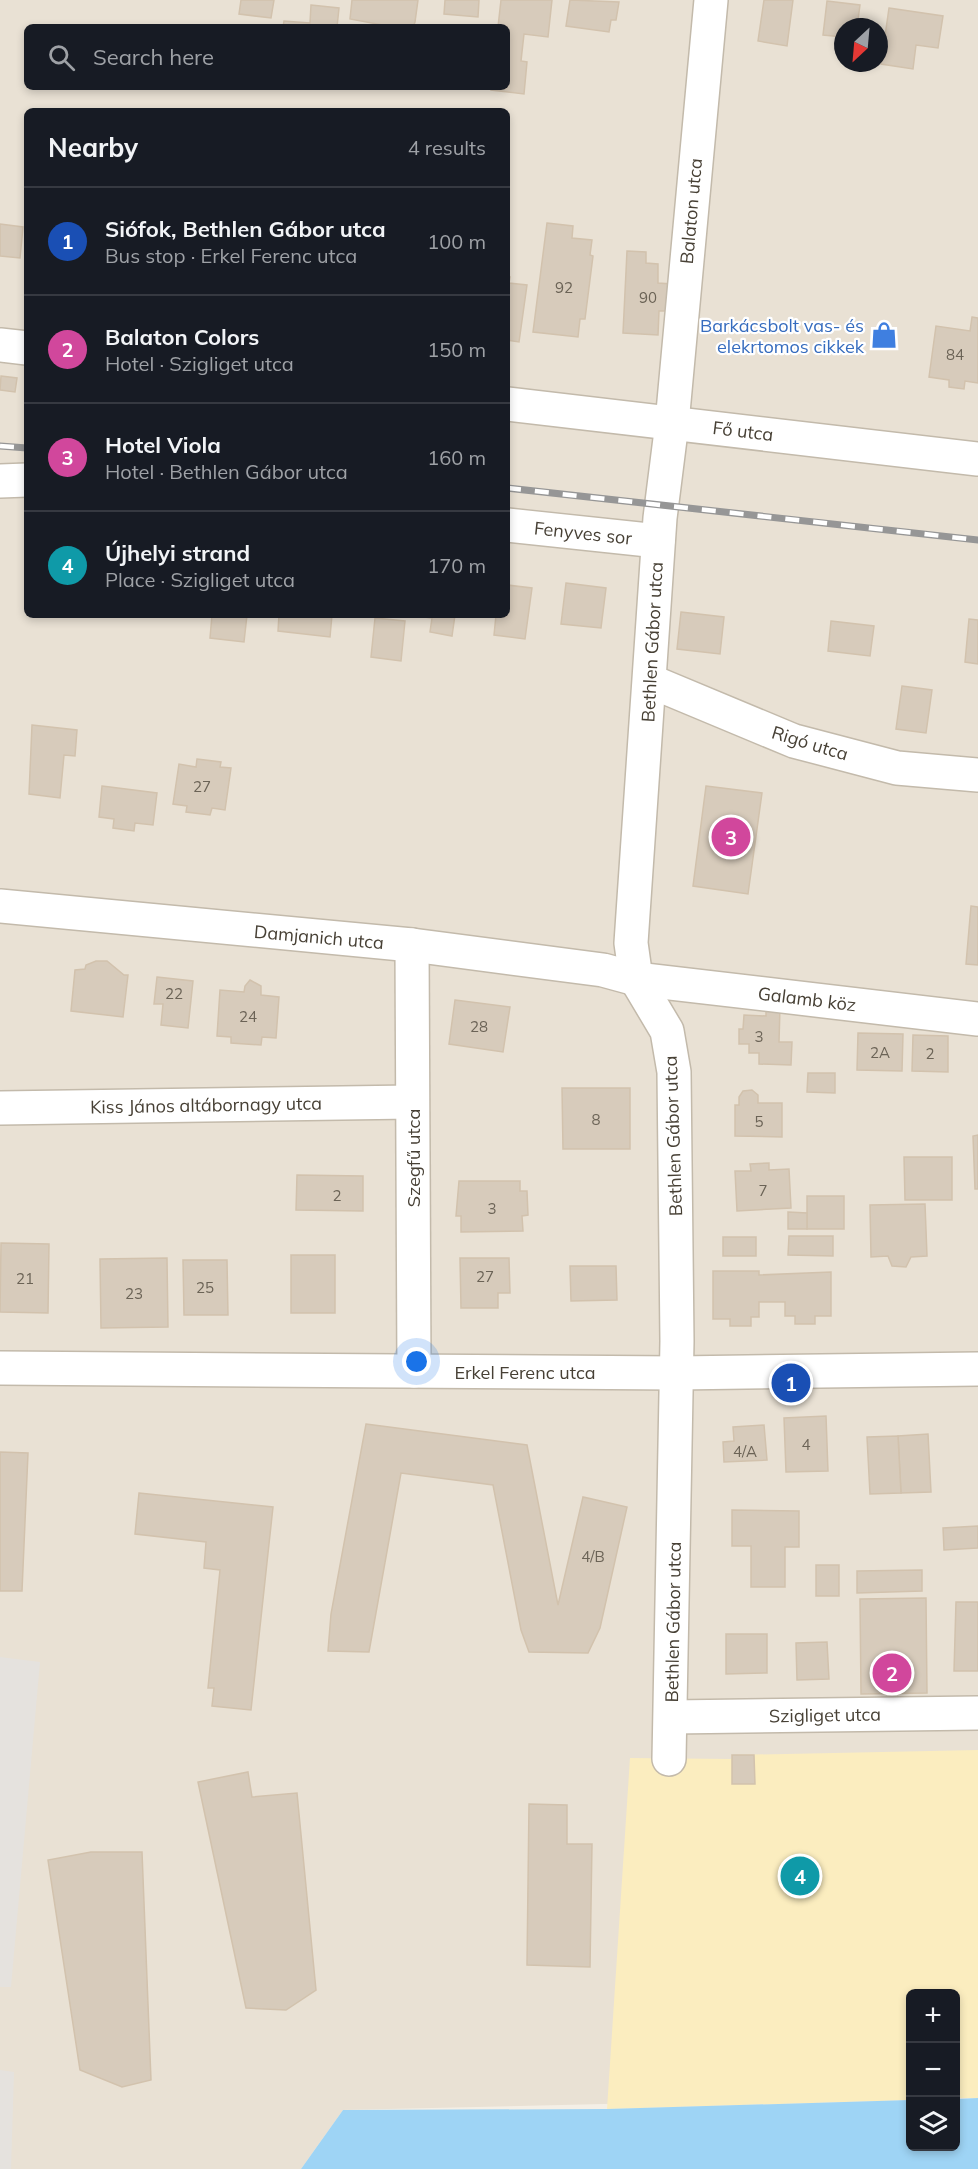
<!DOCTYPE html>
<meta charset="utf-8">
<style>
body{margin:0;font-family:Mulish,sans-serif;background:#242831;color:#f1f3f6}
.controls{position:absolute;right:18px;bottom:18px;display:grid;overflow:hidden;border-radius:9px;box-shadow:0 3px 9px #0003}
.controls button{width:54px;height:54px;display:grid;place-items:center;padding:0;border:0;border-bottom:2px solid #363941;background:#171b24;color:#f1f3f6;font:30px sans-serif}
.compass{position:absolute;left:834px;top:18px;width:54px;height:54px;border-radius:50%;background:#171b24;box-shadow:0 3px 9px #0003;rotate:206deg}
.you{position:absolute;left:417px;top:1362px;width:21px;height:21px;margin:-15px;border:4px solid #fff;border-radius:50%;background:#1a73e8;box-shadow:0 0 0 9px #1a73e833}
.badge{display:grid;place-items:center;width:39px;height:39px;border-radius:50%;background:#ff2e12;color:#fff;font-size:20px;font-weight:700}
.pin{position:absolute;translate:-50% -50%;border:3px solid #fff;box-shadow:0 2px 6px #0006}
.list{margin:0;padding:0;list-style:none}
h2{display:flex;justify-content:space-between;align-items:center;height:78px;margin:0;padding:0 24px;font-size:26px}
h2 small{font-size:20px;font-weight:400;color:#9ea1a6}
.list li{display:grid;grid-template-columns:39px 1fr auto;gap:18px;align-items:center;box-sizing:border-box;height:108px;padding:0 24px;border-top:2px solid #363941}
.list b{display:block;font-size:22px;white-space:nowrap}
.list p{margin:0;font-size:20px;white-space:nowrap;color:#9ea1a6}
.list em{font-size:20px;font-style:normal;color:#9ea1a6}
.icon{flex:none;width:33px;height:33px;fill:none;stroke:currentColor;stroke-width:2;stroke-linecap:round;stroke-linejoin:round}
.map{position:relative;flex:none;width:978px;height:2169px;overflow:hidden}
.search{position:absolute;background:#171b24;box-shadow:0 3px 9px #0003;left:24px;top:24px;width:486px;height:66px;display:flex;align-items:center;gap:15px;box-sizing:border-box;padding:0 21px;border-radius:9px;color:#9ea1a6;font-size:22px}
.panel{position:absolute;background:#171b24;box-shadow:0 3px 9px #0003;left:24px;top:108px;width:486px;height:510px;border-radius:9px}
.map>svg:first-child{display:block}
.residential{fill:#e9e1d4;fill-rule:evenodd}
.sand{fill:#fbedbf}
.parking{fill:#e5e2de}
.water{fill:#9ed4f5}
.building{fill:#d7cbbb;stroke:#d2c2ad;stroke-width:1.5}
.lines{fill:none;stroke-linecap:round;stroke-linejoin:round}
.minor-casing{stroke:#c3baab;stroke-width:36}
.minor{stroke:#fff;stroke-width:33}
.rail-casing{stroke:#969696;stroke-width:7}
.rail{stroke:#fff;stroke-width:4.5;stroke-dasharray:14;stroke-linecap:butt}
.labels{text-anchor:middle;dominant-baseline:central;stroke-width:4.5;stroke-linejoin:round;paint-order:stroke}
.number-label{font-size:15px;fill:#6b6356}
.street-label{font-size:18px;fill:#474035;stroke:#fff}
.shop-label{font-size:18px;fill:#366cbe;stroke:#fff;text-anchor:end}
</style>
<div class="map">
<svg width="978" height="2169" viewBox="0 0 978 2169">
<rect width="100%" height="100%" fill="#f4efe6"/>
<path class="residential" d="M0,0h978v2095l-22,-101h-46v103l-567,13 -42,59h-301zM27,27h480v60h-480zM843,27h36v36h-36zM27,111h480v504h-480z"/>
<path class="sand" d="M978,1750v348h-22v-104h-46v106l-303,9 23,-351 101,1 1,-4z"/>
<g class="parking">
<path d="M0,1657l40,5 -29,325h-11z"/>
<path d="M0,2070l14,2 -3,97h-11z"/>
</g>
<path class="water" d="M978,2098v71h-677l42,-59 264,-1 303,-9v46h46v-47z"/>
<g class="building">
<path d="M241,0h33l-3,18 -32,-4z"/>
<path d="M352,0h66l-3,22 -2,5h-20l-43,-8z"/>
<path d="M445,0h34l-1,17 -34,-3z"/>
<path d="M501,0h51l-4,37 -24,-3 -3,27 6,1 -3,32 -33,-4v-3h16v-60h-9z"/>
<path d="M570,0l49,2 -3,18h-5l-2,12 -43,-6z"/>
<path d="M764,0h29l-6,46 -29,-5z"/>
<path d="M827,1l33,4 -3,22h-14v10l-20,-2z"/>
<path d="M311,5l28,3 -2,19h-54l1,-6 26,2z"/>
<path d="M889,8l54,8 -5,32 -22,-3 -3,24 -32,-5z"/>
<path d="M547,223l26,3 -1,12 20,2 -2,15 3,1 -8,63h-5l-2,18 -45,-5z"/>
<path d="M0,224l23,3 -3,31 -20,-2z"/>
<path d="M627,251l19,1v11l12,1v19l14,1 -2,27h-11l-1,24 -35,-2z"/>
<path d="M507,277h3l-1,6 18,2 -8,57 -12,-2z"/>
<path d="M972,317l6,1v65l-13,-2 -1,8 -15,-2v-7l-20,-3 7,-51 34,5z"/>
<path d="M1,376l16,2 -2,14 -15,-2z"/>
<path d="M566,583l40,5 -5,40 -40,-4z"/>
<path d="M507,585l25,3 -7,51 -31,-4 2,-20h11z"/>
<path d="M681,612l43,5 -4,37 -43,-5z"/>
<path d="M212,615h35l-3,27 -34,-4z"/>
<path d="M279,615h53l-2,22 -52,-6z"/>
<path d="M455,615l-3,21 -22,-4 2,-14 -16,-2z"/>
<path d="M375,618l30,3 -4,40 -30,-4z"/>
<path d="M969,619l9,1v44l-13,-2z"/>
<path d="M831,621l43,5 -4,30 -42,-5z"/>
<path d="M902,686l30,4 -6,43 -30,-4z"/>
<path d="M32,725l45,5 -2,26 -11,-1 -4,43 -31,-4z"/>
<path d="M197,759l24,3 -1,5 11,1 -6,42 -13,-2 -2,7 -24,-3 1,-6 -14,-2 6,-40 17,3z"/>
<path d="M102,786l55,7 -4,32 -18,-2 -1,8 -21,-3 1,-9 -15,-2z"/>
<path d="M706,786l56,7 -14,101 -55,-8z"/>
<path d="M971,906l7,1v58l-12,-1z"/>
<path d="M96,961h11l17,14h4l-5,42 -52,-6 4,-41 10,-1 1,-4z"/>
<path d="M157,977l36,4 -5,47 -27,-3 2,-21h-9z"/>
<path d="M250,980l11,6v9l18,2 -3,41 -14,-1 -1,8 -30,-2v-6l-14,-1 3,-46 24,2 1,-6z"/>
<path d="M455,1000l55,7 -7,45 -54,-8z"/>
<path d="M766,1007h14l-1,35h13l-1,23 -32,-1v-11h-10v-9h-10v-15h4l1,-14 22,1z"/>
<path d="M858,1033l45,1 -1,37 -45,-1z"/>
<path d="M913,1035l35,1v36l-36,-1z"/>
<path d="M808,1073h27v20l-28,-1z"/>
<path d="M562,1088h68v61h-67z"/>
<path d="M752,1090l6,5v8h24v34l-47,-1v-31h4v-8l4,-6z"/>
<path d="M978,1135v54h-3l-2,-53z"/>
<path d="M904,1157h48v43h-47z"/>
<path d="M769,1163v7l20,-1 2,39 -54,3 -2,-40h16l-1,-7z"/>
<path d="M297,1175l66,1v35l-67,-1z"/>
<path d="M459,1181h61v10h7l1,24 -6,1 1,15 -62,1v-16h-5z"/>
<rect x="807" y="1196" width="37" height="33"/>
<path d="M925,1204l2,52 -16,1 -5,10 -14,-1 -4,-10 -17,1 -1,-52z"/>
<path d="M788,1212l19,1v16h-19z"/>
<path d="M789,1236h44v20l-45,-1z"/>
<rect x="723" y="1237" width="33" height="19"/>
<path d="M1,1243l48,1 -1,69 -48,-1z"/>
<rect x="291" y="1255" width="44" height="58"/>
<path d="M167,1258l1,69 -67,1 -1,-69z"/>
<path d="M460,1258h49l1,35h-12v15h-37z"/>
<path d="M183,1260h44l1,55h-44z"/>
<path d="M570,1266h46l1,34 -46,1z"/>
<path d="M713,1271h46v4l72,-3v44h-16v8h-20v-8h-10v-14h-26v15h-8v9h-21v-7h-17z"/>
<path d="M826,1416l2,55 -42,1 -2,-54z"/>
<path d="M366,1424l161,21 31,160 25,-108 44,10 -27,121 -12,25 -59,-1 -8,-22 -28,-145 -92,-12 -32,179 -41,-1 3,-37z"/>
<path d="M764,1425l3,35 -43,2 -1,-20 11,-1 -1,-14z"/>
<path d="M928,1434l3,58 -30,1 -3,-57z"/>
<path d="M898,1436l3,57 -31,1 -3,-57z"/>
<path d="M0,1452l28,1 -6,138h-22z"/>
<path d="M139,1493l134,14 -22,203 -39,-4 2,-18h-6l12,-118 -16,-2 2,-26 -71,-8z"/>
<path d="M732,1510l67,1v36h-14v40h-34v-41h-19z"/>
<path d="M978,1526v22l-34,2 -1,-22z"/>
<rect x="816" y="1565" width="23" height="31"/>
<path d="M922,1570v21l-65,2v-22z"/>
<path d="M926,1598l1,95 -66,1 -1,-95z"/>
<path d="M956,1602h22v69h-24z"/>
<path d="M726,1634h41v39l-41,1z"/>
<path d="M827,1642l2,37 -32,1 -1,-37z"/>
<path d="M732,1755h22l1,29h-23z"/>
<path d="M248,1772l4,25 45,-4 19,197 -30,20 -40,-2 -48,-226z"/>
<path d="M529,1804l38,1v39h25l-2,123 -63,-2z"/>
<path d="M91,1852h51l9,228 -29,7 -42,-17 -32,-210z"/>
</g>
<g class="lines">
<defs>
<g id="minor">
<path d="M0,345l27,3"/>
<path d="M507,404l471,55"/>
<path d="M0,481l27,-1"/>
<path d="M507,525l151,16"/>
<path d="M650,681l144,60 103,27 81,7"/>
<path d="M0,906l412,39 191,25 33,9 342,40"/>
<path d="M412,945l2,426"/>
<path d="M0,1108l412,-6"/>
<path d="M0,1368l677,5 301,-4"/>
<path d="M672,1717l306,-4"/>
<path d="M669,1759l8,-418 -3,-269 -7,-41 -31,-52 -5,-36 29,-425 12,-95 39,-423"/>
</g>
</defs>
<use href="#minor" class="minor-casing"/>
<use href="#minor" class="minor"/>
<defs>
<g id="rail">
<path d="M0,446l27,2"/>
<path d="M507,488l471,52"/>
</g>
</defs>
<use href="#rail" class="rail-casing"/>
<use href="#rail" class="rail"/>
</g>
<defs>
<symbol id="shop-bare" viewBox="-9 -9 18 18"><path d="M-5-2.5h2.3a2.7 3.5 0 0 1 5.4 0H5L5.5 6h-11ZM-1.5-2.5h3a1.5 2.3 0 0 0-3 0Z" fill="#3f7fe0" stroke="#fff" stroke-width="2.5" paint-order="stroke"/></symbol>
</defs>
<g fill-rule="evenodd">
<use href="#shop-bare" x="865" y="316" width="38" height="38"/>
</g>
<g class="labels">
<g class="number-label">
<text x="564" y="287">92</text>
<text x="648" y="297">90</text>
<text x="955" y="354">84</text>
<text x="202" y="786">27</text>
<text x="174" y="993">22</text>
<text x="248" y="1016">24</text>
<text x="479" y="1026">28</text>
<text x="759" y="1036">3</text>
<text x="880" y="1052">2A</text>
<text x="930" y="1053">2</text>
<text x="596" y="1119">8</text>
<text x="759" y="1121">5</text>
<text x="763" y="1190">7</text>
<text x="337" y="1195">2</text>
<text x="492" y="1208">3</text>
<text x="485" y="1276">27</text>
<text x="25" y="1278">21</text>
<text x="205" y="1287">25</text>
<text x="134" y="1293">23</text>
<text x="806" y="1444">4</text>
<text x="745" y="1451">4/A</text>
<text x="593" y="1556">4/B</text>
</g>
<g class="street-label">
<text transform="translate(691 211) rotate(-85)">Balaton utca</text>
<text transform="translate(743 431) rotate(7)">Fő utca</text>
<text transform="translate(583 533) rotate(6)">Fenyves sor</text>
<text transform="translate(652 642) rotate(-87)">Bethlen Gábor utca</text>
<text transform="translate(810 743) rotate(17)">Rigó utca</text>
<text transform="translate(319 937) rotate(5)">Damjanich utca</text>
<text transform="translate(807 999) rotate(7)">Galamb köz</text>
<text transform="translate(206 1105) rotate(-1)">Kiss János altábornagy utca</text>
<text transform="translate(673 1136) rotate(-92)">Bethlen Gábor utca</text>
<text transform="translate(413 1158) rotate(-90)">Szegfű utca</text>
<text x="525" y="1372">Erkel Ferenc utca</text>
<text transform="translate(673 1622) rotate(-89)">Bethlen Gábor utca</text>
<text transform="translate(825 1715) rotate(-1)">Szigliget utca</text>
</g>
<g class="shop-label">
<text x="864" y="325">Barkácsbolt vas- és<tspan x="864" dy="21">elekrtomos cikkek</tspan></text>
</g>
</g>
</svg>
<div class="controls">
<button>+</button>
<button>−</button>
<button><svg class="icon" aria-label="layers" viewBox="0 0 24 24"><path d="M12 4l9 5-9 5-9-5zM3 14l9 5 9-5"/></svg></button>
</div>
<svg class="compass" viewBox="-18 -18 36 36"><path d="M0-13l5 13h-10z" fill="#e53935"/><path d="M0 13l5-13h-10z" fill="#9ea1a6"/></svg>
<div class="you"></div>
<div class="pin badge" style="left:791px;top:1383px;background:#1a4fb4">1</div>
<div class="pin badge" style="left:892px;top:1673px;background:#d1479c">2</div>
<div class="pin badge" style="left:731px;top:837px;background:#d1479c">3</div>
<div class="pin badge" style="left:800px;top:1876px;background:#0f9aa8">4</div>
<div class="search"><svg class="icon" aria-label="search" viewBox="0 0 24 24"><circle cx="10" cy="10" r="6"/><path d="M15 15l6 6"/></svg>Search here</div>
<section class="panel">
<h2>Nearby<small>4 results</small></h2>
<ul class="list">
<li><span class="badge" style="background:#1a4fb4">1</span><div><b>Siófok, Bethlen Gábor utca</b><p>Bus stop · Erkel Ferenc utca</p></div><em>100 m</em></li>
<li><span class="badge" style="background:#d1479c">2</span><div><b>Balaton Colors</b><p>Hotel · Szigliget utca</p></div><em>150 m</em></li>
<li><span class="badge" style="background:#d1479c">3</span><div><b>Hotel Viola</b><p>Hotel · Bethlen Gábor utca</p></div><em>160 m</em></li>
<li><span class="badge" style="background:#0f9aa8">4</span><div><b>Újhelyi strand</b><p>Place · Szigliget utca</p></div><em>170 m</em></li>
</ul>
</section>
</div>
